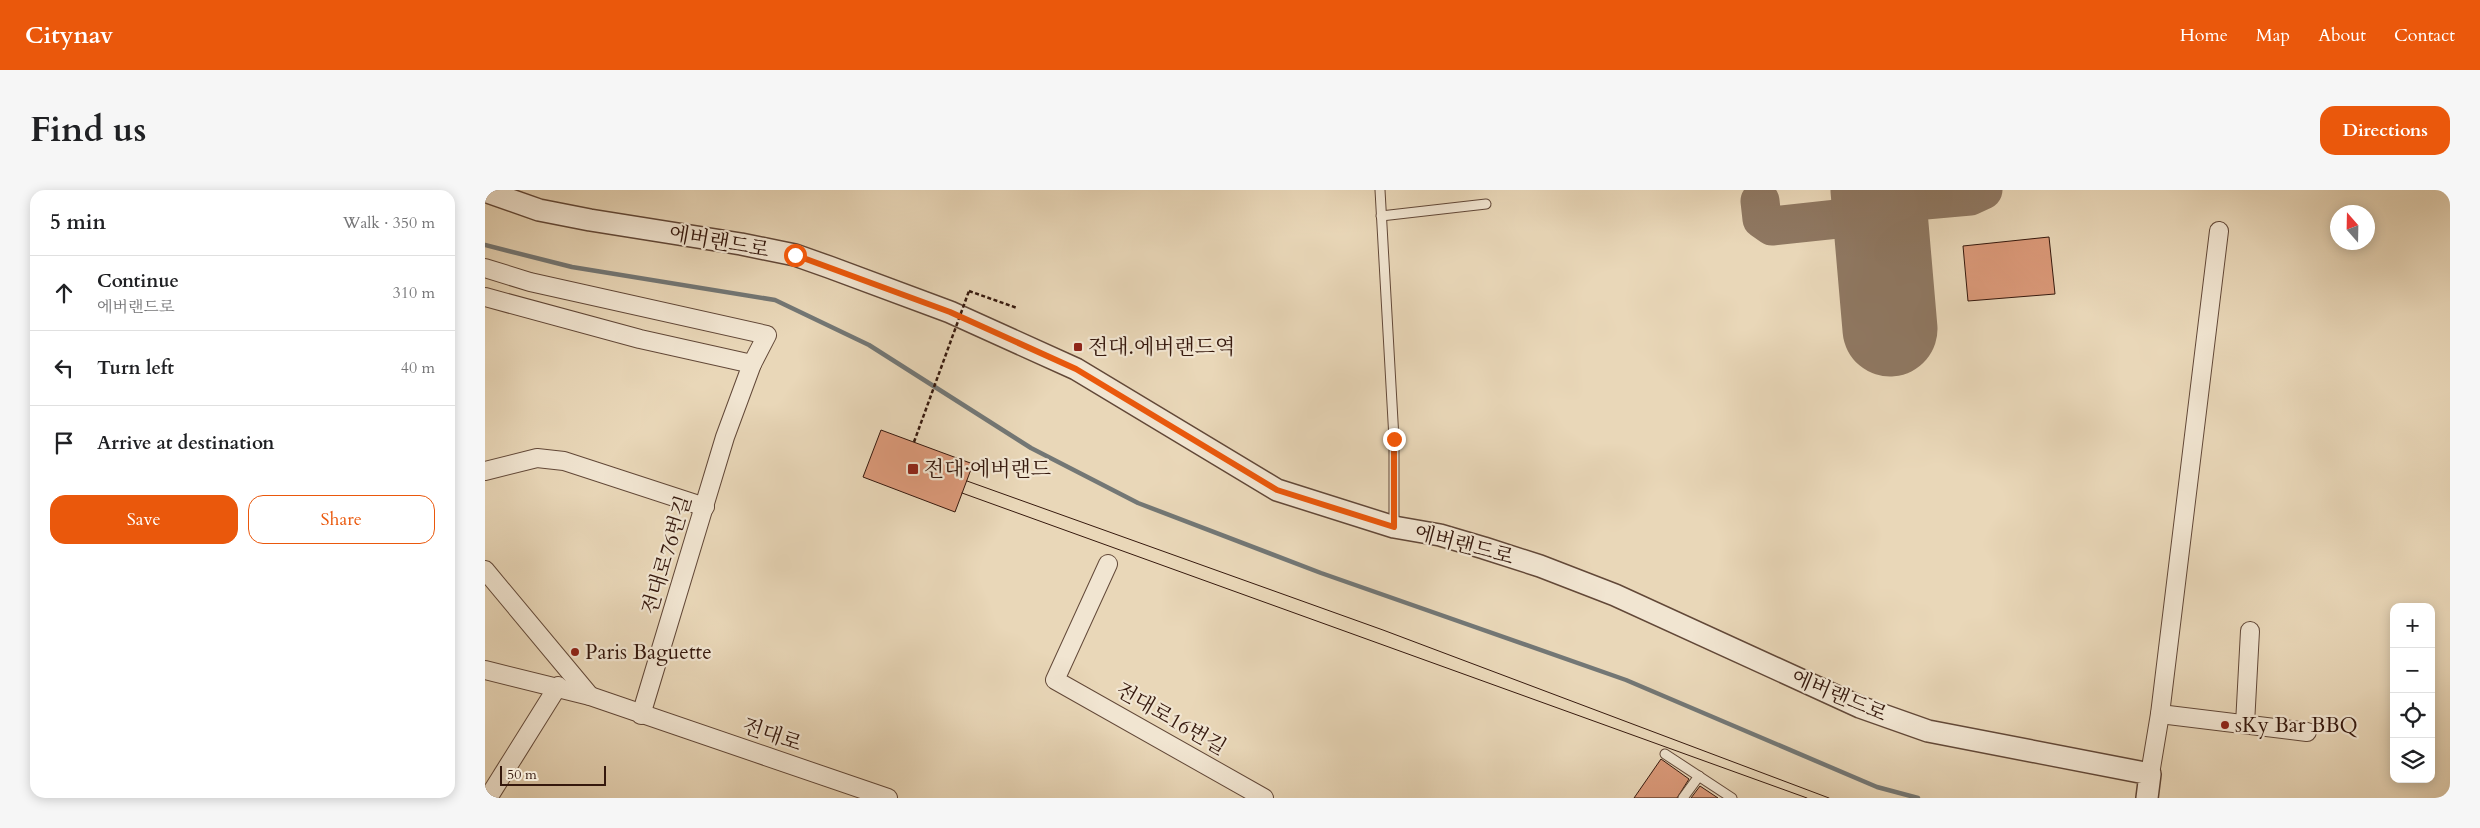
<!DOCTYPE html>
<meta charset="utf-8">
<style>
body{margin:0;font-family:Cardo,"Noto Serif KR",serif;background:#f6f6f6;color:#202124}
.controls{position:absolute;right:15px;bottom:15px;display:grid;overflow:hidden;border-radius:10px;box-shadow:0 2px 12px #0003}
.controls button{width:45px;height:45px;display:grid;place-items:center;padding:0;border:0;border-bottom:1px solid #e0e0e0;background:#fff;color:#202124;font:25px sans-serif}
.compass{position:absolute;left:1845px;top:15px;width:45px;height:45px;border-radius:50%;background:#fff;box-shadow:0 2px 12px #0003;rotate:340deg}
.scale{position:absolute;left:15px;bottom:12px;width:106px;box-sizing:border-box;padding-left:5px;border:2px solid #35180d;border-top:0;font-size:14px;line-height:18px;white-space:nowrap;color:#35180d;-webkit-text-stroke:4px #f1e5d1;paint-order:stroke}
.stop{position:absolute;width:15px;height:15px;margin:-11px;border:4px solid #ea580c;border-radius:50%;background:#fff}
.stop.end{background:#ea580c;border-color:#fff;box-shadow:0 1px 5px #0008}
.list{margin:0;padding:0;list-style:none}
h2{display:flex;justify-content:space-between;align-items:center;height:65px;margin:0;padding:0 20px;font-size:21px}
h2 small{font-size:16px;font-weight:400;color:#757577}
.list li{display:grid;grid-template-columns:32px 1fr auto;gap:15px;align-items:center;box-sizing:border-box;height:75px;padding:0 20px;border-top:1px solid #e0e0e0}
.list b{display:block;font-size:19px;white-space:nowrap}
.list p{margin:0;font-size:16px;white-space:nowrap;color:#757577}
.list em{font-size:16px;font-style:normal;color:#757577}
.actions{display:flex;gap:10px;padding:15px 20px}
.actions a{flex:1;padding:11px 0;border:1px solid #ea580c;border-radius:15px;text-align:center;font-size:18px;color:#ea580c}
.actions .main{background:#ea580c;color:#fff}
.icon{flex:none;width:28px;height:28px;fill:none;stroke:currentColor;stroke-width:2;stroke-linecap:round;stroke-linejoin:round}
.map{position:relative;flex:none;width:1965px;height:608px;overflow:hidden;border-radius:15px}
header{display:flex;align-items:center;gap:30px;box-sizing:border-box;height:70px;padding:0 25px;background:#ea580c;color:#fff}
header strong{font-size:24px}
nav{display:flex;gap:28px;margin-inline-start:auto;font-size:18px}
.intro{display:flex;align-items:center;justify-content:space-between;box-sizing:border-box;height:120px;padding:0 30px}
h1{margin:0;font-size:35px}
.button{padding:12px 22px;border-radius:15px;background:#ea580c;color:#fff;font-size:18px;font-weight:700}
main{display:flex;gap:30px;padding:0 30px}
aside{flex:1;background:#fff;border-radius:15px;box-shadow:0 2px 12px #0003}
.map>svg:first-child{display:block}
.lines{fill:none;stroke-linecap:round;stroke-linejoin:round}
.stream{stroke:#737775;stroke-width:4.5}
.taxiway{stroke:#8f7862;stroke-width:39}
.runway{stroke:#8f7862;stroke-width:95}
.building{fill:#db9979;stroke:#35180d}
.service-casing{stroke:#624838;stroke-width:11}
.minor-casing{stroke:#624838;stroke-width:20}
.tertiary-casing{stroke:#624838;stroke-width:24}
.path{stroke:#35180d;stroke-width:2.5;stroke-dasharray:4 2.5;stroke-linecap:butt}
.service{stroke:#f1e5d1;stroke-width:9}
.minor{stroke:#f1e5d1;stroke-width:18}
.tertiary{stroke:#f1e5d1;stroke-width:21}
.tram{stroke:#35180d;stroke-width:1}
.path-bridge{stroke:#35180d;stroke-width:2.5;stroke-dasharray:4 2.5;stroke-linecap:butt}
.route{stroke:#ea580c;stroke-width:6}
.poi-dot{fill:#8f2418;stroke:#f1e5d1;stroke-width:2}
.labels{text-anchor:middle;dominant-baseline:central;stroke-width:4.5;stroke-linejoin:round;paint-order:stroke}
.street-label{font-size:21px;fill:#35180d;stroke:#f1e5d1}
.poi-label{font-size:21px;fill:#35180d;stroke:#f1e5d1;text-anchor:start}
</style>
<header>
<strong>Citynav</strong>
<nav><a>Home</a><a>Map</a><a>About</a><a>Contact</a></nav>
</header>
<div class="intro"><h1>Find us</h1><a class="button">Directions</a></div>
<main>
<aside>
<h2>5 min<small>Walk · 350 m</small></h2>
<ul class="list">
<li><svg class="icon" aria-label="ahead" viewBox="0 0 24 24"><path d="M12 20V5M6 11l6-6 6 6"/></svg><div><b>Continue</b><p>에버랜드로</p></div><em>310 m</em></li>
<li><svg class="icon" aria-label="left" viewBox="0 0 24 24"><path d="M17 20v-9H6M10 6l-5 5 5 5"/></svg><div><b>Turn left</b></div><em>40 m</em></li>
<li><svg class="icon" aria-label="arrive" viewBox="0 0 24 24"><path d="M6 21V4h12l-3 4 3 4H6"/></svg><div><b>Arrive at destination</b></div></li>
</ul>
<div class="actions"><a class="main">Save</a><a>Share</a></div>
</aside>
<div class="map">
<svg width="1965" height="608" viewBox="0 0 1965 608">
<rect width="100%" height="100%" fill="#e9d7b8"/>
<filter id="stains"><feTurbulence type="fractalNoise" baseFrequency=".004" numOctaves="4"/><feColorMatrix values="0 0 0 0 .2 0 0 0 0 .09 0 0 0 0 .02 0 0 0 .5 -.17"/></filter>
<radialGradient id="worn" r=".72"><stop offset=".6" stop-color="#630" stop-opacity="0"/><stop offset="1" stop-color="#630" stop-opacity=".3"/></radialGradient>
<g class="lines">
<path class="stream" d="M0,55l87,22 203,33 94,45 162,103 107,55 183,70 305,107 251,107 41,11"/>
<g class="taxiway">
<path d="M1275,11l2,18 10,7 84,-9"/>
<path d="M1418,12l67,-6 13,-6"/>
</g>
<path class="runway" d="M1393,0l12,139"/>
</g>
<g class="building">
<path d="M1564,47l6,57 -87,7 -5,-55z"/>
<path d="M396,240l92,34 -18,48 -92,-35z"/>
<path d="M1176,569l28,20 -12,19h-43z"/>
<path d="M1215,596l18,12h-27z"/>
</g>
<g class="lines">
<defs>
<g id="service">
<path d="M895,0l14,249v87"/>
<path d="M896,26l105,-12"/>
<path d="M1180,564l67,44"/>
<path d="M1198,608l16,-22"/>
</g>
<g id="minor">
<path d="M0,78l45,14 237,53 -15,29 -112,-25 -155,-42"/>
<path d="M0,281l52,-13 27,3 141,46"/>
<path d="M623,374l-53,116 209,118"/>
<path d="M0,380l105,126"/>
<path d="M0,480l105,26 298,102"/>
<path d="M1675,524l147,18"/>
<path d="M156,525l84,-278 27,-73"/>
<path d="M1760,534l5,-93"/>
<path d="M1665,584l10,-60 59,-483"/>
<path d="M3,608l70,-112"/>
</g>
<path id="tertiary" d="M0,1l54,19 51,10 151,24 54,11 34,12 121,45 126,57 201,121 117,37 46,8 44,13 56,18 75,29 245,112 68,24 222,43 -3,24"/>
</defs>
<use href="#service" class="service-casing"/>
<use href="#minor" class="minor-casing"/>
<use href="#tertiary" class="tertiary-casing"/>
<path class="path" d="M484,101l48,17"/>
<use href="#service" class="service"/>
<use href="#minor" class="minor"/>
<use href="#tertiary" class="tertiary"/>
<g class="tram">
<path d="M482,291l416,149 446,168"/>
<path d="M477,303l845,305"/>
</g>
<path class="path-bridge" d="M429,252l55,-151"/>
</g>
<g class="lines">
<path class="route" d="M310,65l155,57 126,57 201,121 117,37v-88"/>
</g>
<g class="poi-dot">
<rect x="588" y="152" width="10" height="10" rx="2.5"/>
<rect x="422" y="273" width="12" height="12" rx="2.5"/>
<circle cx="90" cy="462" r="5"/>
<circle cx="1740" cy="535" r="5"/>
</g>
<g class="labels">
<g class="street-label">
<text transform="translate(234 52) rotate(10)">에버랜드로</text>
<text transform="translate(979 355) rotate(15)">에버랜드로</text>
<text transform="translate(182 365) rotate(-73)">전대로76번길</text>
<text transform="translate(1354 506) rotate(23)">에버랜드로</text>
<text transform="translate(686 529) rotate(30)">전대로16번길</text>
<text transform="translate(287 545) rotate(19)">전대로</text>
</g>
<g class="poi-label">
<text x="603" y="157">전대.에버랜드역</text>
<text x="439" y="279">전대·에버랜드</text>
<text x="100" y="462">Paris Baguette</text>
<text x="1750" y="535">sKy Bar BBQ</text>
</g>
</g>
<rect width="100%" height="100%" filter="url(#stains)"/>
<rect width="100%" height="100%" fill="url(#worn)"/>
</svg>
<div class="controls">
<button>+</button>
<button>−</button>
<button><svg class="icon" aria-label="locate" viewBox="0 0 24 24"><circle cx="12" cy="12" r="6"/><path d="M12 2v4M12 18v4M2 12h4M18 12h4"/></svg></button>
<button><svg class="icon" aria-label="layers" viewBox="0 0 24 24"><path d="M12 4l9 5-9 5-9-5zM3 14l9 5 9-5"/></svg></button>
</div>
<svg class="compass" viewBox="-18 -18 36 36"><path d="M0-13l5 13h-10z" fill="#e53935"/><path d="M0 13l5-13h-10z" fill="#757577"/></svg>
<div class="scale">50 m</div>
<div class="stop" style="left:310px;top:65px"></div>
<div class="stop end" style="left:909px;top:249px"></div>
</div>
</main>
